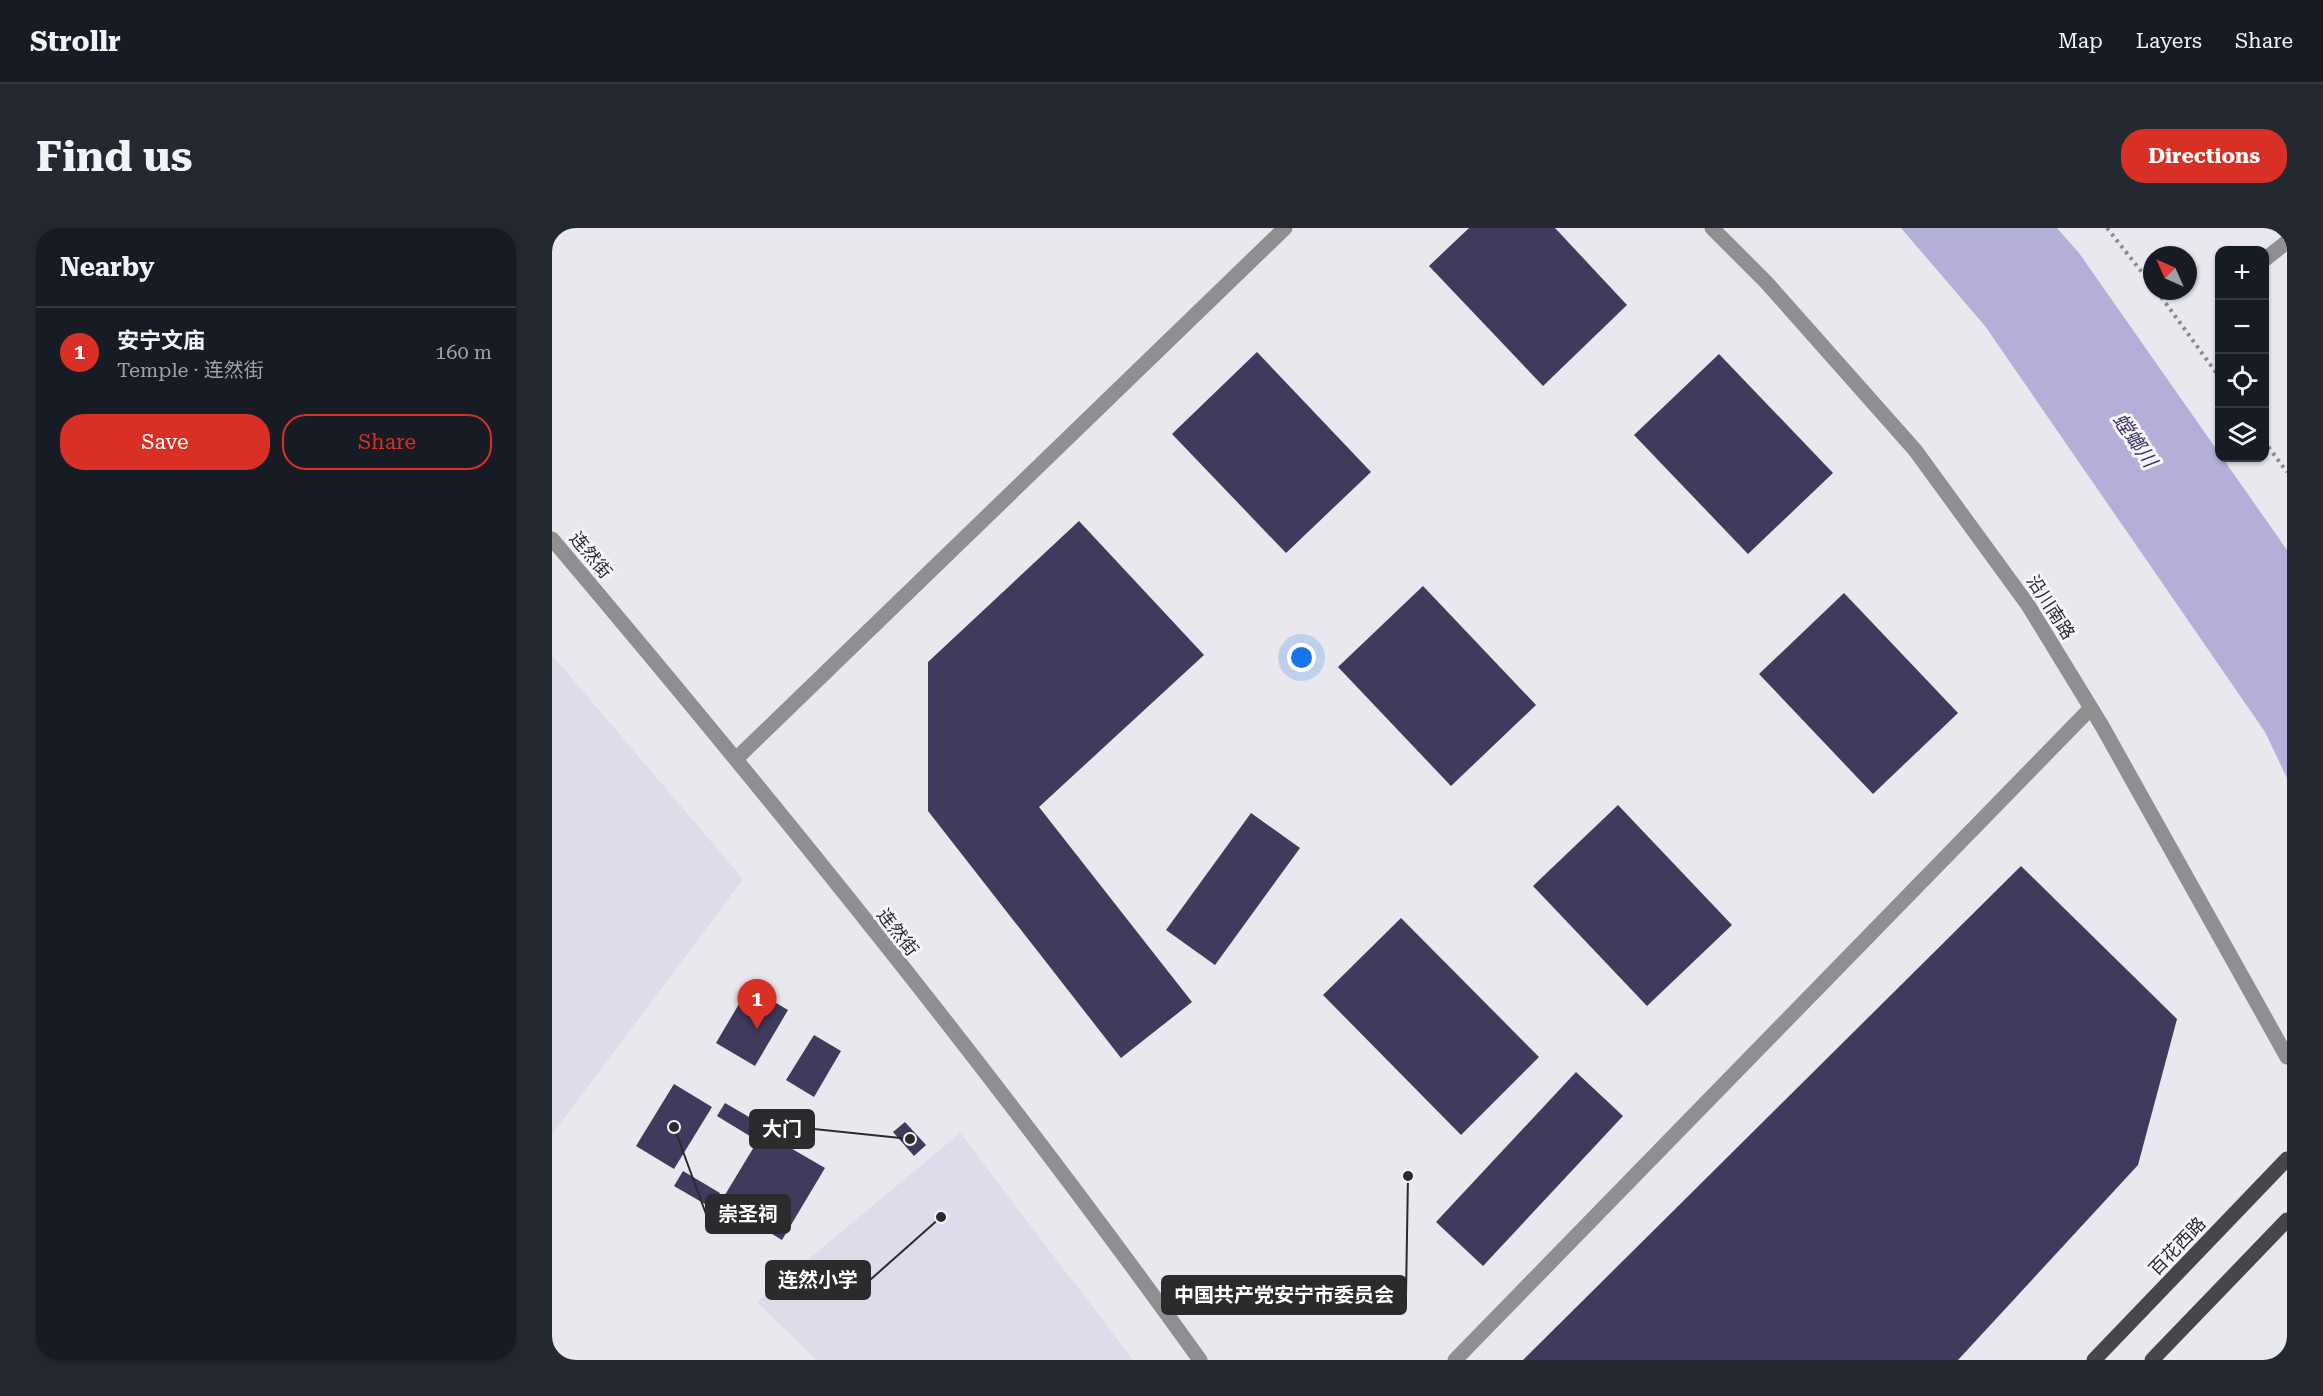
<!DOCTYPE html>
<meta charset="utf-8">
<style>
body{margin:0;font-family:"Roboto Serif","Noto Sans SC",serif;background:#242831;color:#f1f3f6}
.controls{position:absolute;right:18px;top:18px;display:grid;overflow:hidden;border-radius:12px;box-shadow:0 2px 4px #0004}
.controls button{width:54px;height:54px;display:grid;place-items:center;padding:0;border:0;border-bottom:2px solid #363941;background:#171b24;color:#f1f3f6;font:30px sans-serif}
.compass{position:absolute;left:1591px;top:18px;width:54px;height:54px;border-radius:50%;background:#171b24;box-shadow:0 2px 4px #0004;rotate:315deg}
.you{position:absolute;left:750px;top:430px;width:21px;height:21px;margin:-15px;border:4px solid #fff;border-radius:50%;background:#1a73e8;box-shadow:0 0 0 9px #1a73e833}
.badge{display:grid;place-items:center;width:39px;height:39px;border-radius:50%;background:#d93025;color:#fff;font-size:20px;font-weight:700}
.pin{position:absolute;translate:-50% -50px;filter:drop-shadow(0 2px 3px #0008)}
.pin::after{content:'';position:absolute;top:32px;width:21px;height:18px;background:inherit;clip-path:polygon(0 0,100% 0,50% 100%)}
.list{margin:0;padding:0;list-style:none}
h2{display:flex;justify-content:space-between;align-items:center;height:78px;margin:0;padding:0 24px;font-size:26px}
h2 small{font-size:20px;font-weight:400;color:#9ea1a6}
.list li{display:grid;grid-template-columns:39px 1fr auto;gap:18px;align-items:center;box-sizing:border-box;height:90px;padding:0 24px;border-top:2px solid #363941}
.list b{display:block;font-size:22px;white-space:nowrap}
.list p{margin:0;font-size:20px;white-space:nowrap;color:#9ea1a6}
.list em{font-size:20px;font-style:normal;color:#9ea1a6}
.actions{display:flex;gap:12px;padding:18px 24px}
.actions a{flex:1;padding:14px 0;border:2px solid #d93025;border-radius:24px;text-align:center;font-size:21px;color:#d93025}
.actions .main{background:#d93025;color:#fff}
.icon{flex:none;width:33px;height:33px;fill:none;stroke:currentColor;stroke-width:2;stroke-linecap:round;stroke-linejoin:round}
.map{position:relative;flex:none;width:1735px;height:1132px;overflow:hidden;border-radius:24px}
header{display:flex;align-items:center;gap:36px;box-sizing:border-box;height:84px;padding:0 30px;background:#171b24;border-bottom:2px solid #363941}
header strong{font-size:28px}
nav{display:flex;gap:33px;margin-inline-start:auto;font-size:21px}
.intro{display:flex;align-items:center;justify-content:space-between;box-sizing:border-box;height:144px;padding:0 36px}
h1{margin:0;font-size:42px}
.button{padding:15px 27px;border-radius:24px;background:#d93025;color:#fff;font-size:21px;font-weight:700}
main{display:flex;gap:36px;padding:0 36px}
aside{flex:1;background:#171b24;border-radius:24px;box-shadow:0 2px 4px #0004}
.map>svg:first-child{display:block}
.built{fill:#dedcea}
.forest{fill:#b4afd8}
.building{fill:#403a5d}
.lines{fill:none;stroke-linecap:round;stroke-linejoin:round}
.path{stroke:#8a898e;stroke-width:4;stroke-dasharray:3 4.5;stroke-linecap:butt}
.minor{stroke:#8f8f91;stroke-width:15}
.major{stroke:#47474b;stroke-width:15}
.labels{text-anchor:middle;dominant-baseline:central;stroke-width:6;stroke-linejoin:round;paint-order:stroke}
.street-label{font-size:18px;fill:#2b2a2d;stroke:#f6f5fb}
.water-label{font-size:20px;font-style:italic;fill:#3e3367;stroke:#f6f5fb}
.leader{fill:none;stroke:#2b2a2d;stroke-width:2}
.callout-dot{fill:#2b2a2d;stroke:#f6f5fb;stroke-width:2}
.callout{fill:#2b2a2d;stroke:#2b2a2d;stroke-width:2}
.callout-label{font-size:20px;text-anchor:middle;font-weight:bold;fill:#fff}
</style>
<header>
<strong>Strollr</strong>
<nav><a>Map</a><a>Layers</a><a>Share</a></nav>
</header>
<div class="intro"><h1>Find us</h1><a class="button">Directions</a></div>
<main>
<aside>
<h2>Nearby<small></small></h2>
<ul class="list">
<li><span class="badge">1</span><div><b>安宁文庙</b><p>Temple · 连然街</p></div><em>160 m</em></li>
</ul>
<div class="actions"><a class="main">Save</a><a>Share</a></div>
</aside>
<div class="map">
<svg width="1735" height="1132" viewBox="0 0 1735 1132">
<rect width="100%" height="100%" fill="#e8e8ee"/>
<g class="built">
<path d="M0,427l191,224 -191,255z"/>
<path d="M408,905l173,227h-317l-59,-58z"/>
</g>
<path class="forest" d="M1349,0h156l22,25 208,297v228l-22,-46 -280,-406z"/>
<g class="building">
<path d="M917,0h86l72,77 -84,81 -114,-120z"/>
<path d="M705,124l114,120 -85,81 -114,-119z"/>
<path d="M1167,126l114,119 -85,81 -114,-119z"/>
<path d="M527,293l125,134 -165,152 153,195 -71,56 -193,-247v-149z"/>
<path d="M871,358l113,119 -85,81 -113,-119z"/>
<path d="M1292,365l114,120 -85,81 -114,-120z"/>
<path d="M1066,577l114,120 -85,81 -114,-120z"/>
<path d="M699,585l49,35 -85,117 -49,-35z"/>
<path d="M1469,638l156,153 -39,146 -180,195h-435z"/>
<path d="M849,690l138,139 -78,78 -138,-140z"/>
<path d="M197,759l39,23 -33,56 -39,-23z"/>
<path d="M262,807l27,16 -27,46 -28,-17z"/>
<path d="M1024,844l47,44 -140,150 -47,-44z"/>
<path d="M122,856l38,23 -38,62 -38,-23z"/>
<path d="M173,875l36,21 -8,14 -36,-22z"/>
<path d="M353,894l21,23 -12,11 -21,-24z"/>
<path d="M211,904l62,36 -43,72 -62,-37z"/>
<path d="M131,943l37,22 -10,14 -36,-21z"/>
</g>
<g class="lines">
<g class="path">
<path d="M1555,0l45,57"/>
<path d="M1605,63l63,87"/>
<path d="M1712,213l23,31"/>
</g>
<g class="minor">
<path d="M1160,0l54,54 149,168 113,155 74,121 185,331"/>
<path d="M1712,32l23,-18"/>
<path d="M0,311c225,266 445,538 648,821"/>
<path d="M185,530l548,-530"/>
<path d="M903,1132l636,-652"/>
</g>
<g class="major">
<path d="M1542,1132l193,-201"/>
<path d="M1600,1132l135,-140"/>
</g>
</g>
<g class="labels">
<g class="street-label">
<text transform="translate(39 327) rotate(50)">连然街</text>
<text transform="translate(1499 379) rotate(57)">沿川南路</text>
<text transform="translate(346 704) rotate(52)">连然街</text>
<text transform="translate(1625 1018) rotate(-46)">百花西路</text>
</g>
<g class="water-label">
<text transform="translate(1583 212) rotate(55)">螳螂川</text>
</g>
</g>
<path class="leader" d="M358 911L262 901M122 899L154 986M389 989L318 1052M856 948L854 1067"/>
<g class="callout-dot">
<circle cx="358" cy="911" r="6"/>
<circle cx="122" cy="899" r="6"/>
<circle cx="389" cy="989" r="6"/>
<circle cx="856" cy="948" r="6"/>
</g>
<g class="callout">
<rect x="198" y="882" width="64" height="38" rx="6"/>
<rect x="154" y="967" width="84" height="38" rx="6"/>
<rect x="214" y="1033" width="104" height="38" rx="6"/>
<rect x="610" y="1048" width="244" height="38" rx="6"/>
</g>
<g class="callout-label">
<text x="230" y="908">大门</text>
<text x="196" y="993">崇圣祠</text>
<text x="266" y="1059">连然小学</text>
<text x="732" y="1074">中国共产党安宁市委员会</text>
</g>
</svg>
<div class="controls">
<button>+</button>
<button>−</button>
<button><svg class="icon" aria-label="locate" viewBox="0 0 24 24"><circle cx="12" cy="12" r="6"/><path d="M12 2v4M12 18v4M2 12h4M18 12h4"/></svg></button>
<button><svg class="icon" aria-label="layers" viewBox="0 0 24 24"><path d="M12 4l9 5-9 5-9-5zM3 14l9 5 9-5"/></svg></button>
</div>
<svg class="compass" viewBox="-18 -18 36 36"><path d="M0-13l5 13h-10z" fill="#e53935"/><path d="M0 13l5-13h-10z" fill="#9ea1a6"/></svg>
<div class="you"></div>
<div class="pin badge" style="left:205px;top:801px">1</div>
</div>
</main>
